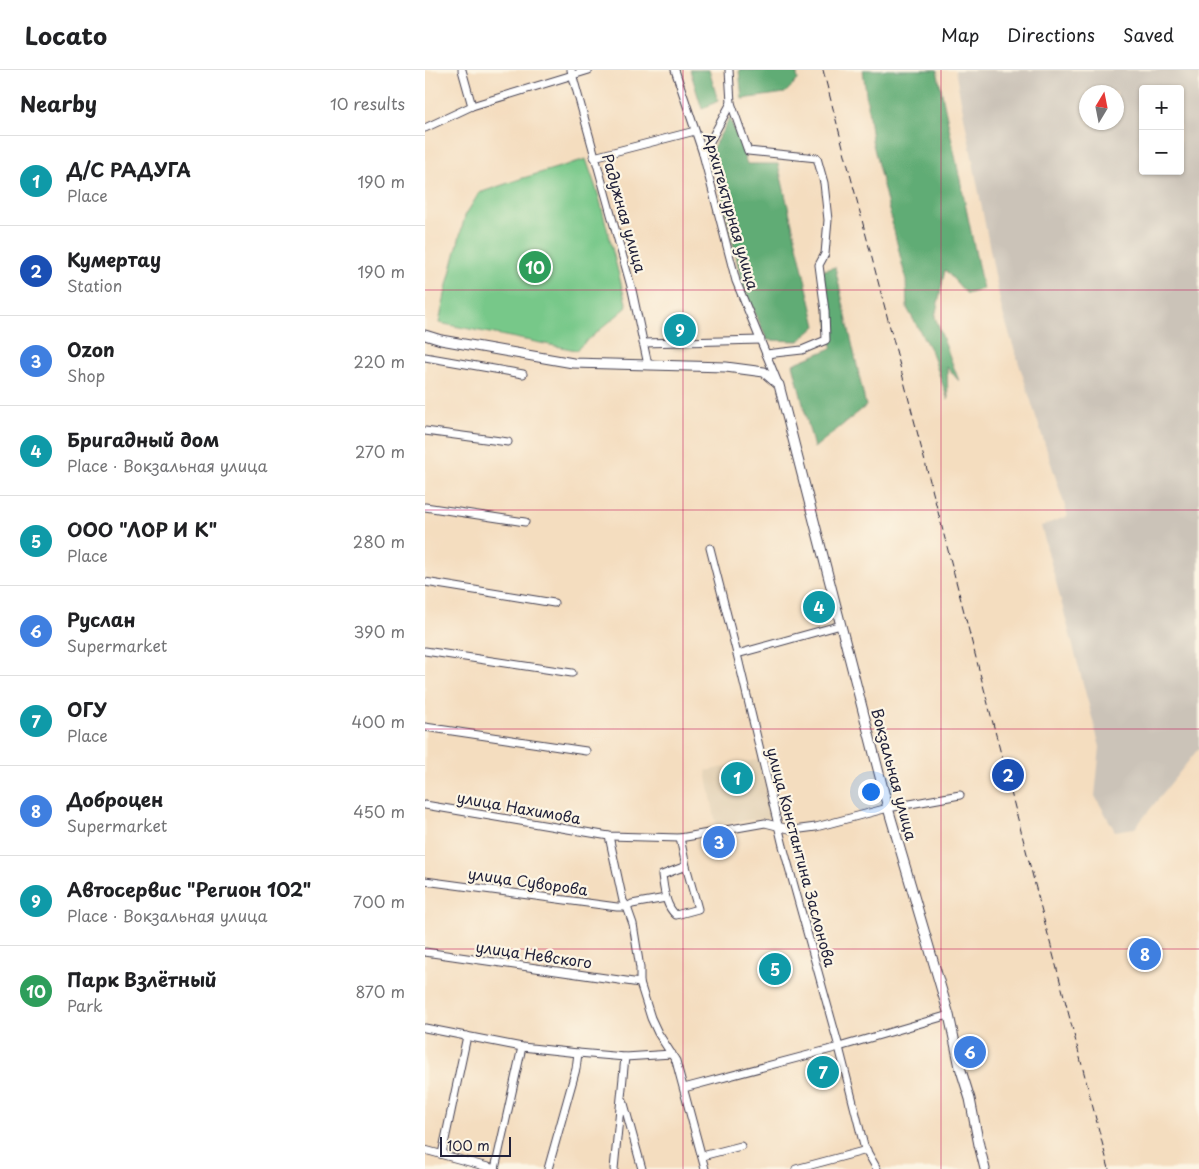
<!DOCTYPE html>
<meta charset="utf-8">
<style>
body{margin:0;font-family:"Playpen Sans",sans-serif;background:#f2f2f2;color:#202124}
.controls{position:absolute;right:15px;top:15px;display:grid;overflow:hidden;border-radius:5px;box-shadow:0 1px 4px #0004}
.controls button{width:45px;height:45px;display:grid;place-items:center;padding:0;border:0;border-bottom:1px solid #e0e0e0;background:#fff;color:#202124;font:25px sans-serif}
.compass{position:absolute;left:654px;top:15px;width:45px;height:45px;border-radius:50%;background:#fff;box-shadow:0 1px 4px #0004;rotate:10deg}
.scale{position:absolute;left:15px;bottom:12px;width:71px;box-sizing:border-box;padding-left:5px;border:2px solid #22223b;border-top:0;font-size:14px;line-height:18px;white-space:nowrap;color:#22223b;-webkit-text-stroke:4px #fcf5e5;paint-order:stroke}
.you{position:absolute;left:445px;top:721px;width:18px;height:18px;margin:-12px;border:4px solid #fff;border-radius:50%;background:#1a73e8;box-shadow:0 0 0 8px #1a73e833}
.badge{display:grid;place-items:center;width:32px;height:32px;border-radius:50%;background:#b45309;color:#fff;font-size:16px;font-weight:700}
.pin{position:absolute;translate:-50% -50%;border:2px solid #fff;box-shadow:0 1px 5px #0006}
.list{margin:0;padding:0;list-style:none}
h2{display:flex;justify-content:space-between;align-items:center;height:65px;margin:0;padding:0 20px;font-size:21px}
h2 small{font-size:16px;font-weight:400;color:#757577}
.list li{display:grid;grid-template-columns:32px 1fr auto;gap:15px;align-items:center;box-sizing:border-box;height:90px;padding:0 20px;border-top:1px solid #e0e0e0}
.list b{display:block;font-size:19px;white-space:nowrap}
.list p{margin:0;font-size:16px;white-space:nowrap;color:#757577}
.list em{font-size:16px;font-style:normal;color:#757577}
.map{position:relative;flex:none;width:774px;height:1099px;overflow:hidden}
header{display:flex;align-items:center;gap:30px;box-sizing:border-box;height:70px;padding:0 25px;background:#fff;border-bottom:1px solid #e0e0e0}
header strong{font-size:24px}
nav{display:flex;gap:28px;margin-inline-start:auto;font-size:18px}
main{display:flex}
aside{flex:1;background:#fff}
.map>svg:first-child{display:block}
.built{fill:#e3d1b5}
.industrial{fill:#cbc3b8;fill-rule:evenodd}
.green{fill:#77c889;stroke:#4c7562}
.forest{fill:#61ac75;stroke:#426758}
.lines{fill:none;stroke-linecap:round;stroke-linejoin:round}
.minor-casing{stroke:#423e4f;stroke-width:9}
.major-casing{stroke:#423e4f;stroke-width:11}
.minor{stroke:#fff;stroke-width:7}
.major{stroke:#fff;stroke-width:9}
.rail{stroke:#22223b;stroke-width:1;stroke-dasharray:8 4;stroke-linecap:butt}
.grid{fill:none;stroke:#c2185b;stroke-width:1;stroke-opacity:0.55}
.labels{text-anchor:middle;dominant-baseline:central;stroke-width:4.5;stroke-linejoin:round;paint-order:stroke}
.street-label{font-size:15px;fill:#22223b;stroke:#fcf5e5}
</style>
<header>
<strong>Locato</strong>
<nav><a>Map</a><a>Directions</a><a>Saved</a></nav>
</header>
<main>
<aside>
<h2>Nearby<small>10 results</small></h2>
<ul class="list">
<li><span class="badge" style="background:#0f9aa8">1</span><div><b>Д/С РАДУГА</b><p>Place</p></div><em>190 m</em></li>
<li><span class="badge" style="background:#1a4fb4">2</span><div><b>Кумертау</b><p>Station</p></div><em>190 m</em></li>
<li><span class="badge" style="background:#3f7fe0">3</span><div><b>Ozon</b><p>Shop</p></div><em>220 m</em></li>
<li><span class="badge" style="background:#0f9aa8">4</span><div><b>Бригадный дом</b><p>Place · Вокзальная улица</p></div><em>270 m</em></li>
<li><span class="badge" style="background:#0f9aa8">5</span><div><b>ООО &quot;ЛОР И К&quot;</b><p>Place</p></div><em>280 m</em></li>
<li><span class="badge" style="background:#3f7fe0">6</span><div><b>Руслан</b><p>Supermarket</p></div><em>390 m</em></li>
<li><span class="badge" style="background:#0f9aa8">7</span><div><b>ОГУ</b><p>Place</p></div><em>400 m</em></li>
<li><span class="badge" style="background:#3f7fe0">8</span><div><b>Доброцен</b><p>Supermarket</p></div><em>450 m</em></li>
<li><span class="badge" style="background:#0f9aa8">9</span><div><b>Автосервис &quot;Регион 102&quot;</b><p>Place · Вокзальная улица</p></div><em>700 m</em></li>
<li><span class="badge" style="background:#2e9e5b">10</span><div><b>Парк Взлётный</b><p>Park</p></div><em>870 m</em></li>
</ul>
</aside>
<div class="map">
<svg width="774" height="1099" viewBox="0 0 774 1099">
<rect width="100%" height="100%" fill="#fcf5e5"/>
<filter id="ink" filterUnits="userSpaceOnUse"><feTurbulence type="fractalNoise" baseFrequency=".02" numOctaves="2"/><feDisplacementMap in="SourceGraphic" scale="10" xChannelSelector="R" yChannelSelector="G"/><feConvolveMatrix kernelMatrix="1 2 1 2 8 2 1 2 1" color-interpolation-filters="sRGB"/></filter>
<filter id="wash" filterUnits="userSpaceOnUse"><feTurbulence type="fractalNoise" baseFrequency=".0096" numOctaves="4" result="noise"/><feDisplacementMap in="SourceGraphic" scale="20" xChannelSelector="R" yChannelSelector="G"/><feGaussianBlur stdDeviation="1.12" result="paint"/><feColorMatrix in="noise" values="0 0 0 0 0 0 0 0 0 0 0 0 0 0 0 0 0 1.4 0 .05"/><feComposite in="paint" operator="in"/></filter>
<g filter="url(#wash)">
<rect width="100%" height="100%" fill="#f4ddbf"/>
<path class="built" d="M334,689l15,58 -58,7 -10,-53z"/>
<path class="industrial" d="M530,0h244v678l-64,80 -20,3 -20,-35 5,-49 -59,-221 27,-10 -66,-205zM718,19h37v82h-37zM662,22h30v30h-30z"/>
<path class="green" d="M161,89l13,38 28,110 -51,43 -137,-27 8,-38 18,-69 14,-23 41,-14z"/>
<g class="forest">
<path d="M265,0h19l9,31 -16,8z"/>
<path d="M314,0h57l2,10 -13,13 -43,6z"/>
<path d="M438,0h74l46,219 -16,5 -22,-24 -10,47 24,64 -12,-14 1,33 -16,-47 -25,-45 -1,-28 -34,-140z"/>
<path d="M305,48l17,46h31l38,162 -17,15 -32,-1 -25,-57 -30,-134z"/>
<path d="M410,197l31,139 -52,42 -21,-84 39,-16 -11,-77z"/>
</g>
</g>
<g filter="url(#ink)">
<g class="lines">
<defs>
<g id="minor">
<path d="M37,0l10,36"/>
<path d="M146,0l61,220 16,75"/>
<path d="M250,0l28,84 33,127 42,102"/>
<path d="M306,33l17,48 69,7 7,25 4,37 -3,34 -6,11 6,46 1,29 -24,10 -36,4"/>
<path d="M0,58l47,-22 117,-36"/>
<path d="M278,84l28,-51 -2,-33"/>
<path d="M169,87l101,-26"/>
<path d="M218,273l118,-3"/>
<path d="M0,287l98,17"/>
<path d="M0,361l83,11"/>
<path d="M0,437l100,15"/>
<path d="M285,478l27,106 46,192 56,201 25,99 13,23"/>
<path d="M0,512l129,21"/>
<path d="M0,581l147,22"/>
<path d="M312,584l104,-29"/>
<path d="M0,657l161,24"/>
<path d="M0,735l184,31 71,2 85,-15 28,7 23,-3 72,-19 72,-13"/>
<path d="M184,766l14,65 4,6 6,17 7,44v15l11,35 7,15 18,28 29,108"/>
<path d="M255,768l6,28 12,43 -22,6c-11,-9 -12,-27 -14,-40l24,-9"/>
<path d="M0,811l192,26h10l5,-3 34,-6"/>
<path d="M0,882l215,31"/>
<path d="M0,958l97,19 56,6 47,4 47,-3"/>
<path d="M259,1018l155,-41 110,-32"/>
<path d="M198,1030l19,69"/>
<path d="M0,1080l70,19"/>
<path d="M17,1084l25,-118"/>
<path d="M277,1086l39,-10"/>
<path d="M70,1099l27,-122"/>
<path d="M123,1099l28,-100 2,-16"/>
<path d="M189,1099l11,-112"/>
<path d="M371,1099l71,-19"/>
</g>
<path id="major" d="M0,265l16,5 132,23 153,4 38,5 15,13 109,423 61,207 11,52 10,32 9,46 6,24"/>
</defs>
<use href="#minor" class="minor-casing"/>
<use href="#major" class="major-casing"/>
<use href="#minor" class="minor"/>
<use href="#major" class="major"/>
<path class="rail" d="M398,0l286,1099"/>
</g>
</g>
<path class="grid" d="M258,0v1099M516,0v1099M0,220h774M0,440h774M0,659h774M0,879h774"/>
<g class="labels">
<g class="street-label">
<text transform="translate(307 141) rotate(74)">Архитектурная улица</text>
<text transform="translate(200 143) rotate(74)">Радужная улица</text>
<text transform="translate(470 704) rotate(75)">Вокзальная улица</text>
<text transform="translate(94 737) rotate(10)">улица Нахимова</text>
<text transform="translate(377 787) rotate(75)">улица Константина Заслонова</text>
<text transform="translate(103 811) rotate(8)">улица Суворова</text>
<text transform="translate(109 884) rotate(8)">улица Невского</text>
</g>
</g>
</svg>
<div class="controls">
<button>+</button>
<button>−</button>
</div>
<svg class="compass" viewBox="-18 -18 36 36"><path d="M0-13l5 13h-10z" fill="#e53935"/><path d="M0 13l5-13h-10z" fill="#757577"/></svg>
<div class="scale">100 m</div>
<div class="you"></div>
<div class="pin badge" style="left:312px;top:708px;background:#0f9aa8">1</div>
<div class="pin badge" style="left:583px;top:705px;background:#1a4fb4">2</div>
<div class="pin badge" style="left:294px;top:772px;background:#3f7fe0">3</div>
<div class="pin badge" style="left:394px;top:537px;background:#0f9aa8">4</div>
<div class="pin badge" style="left:350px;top:899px;background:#0f9aa8">5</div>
<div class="pin badge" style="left:545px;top:982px;background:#3f7fe0">6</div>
<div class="pin badge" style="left:398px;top:1002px;background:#0f9aa8">7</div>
<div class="pin badge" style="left:720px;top:884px;background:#3f7fe0">8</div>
<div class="pin badge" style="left:255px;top:260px;background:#0f9aa8">9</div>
<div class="pin badge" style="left:110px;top:197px;background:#2e9e5b">10</div>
</div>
</main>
